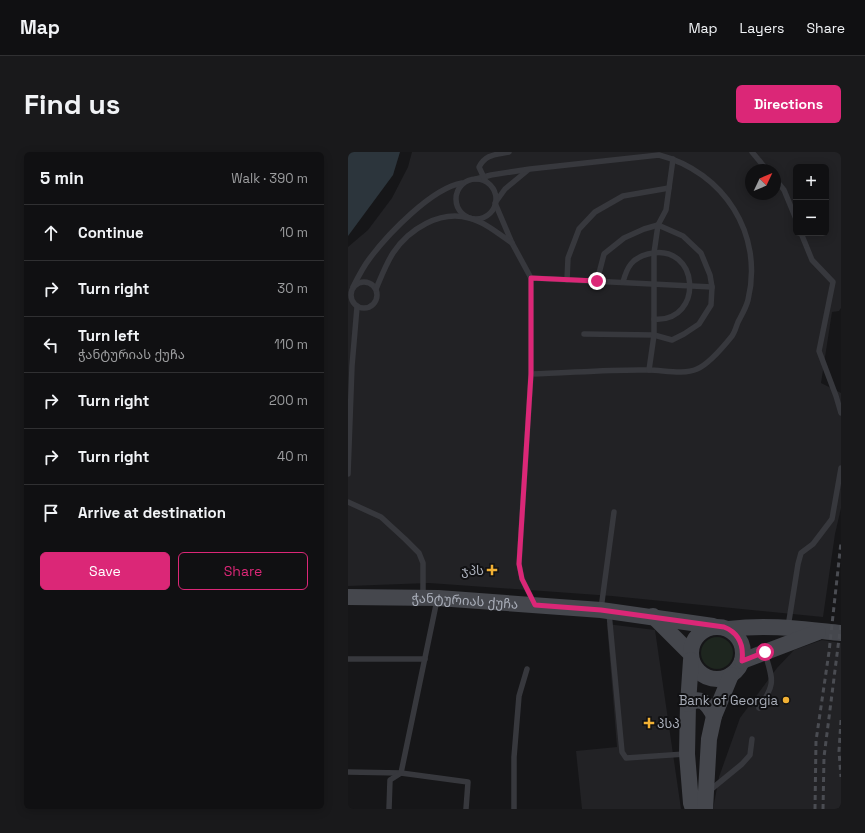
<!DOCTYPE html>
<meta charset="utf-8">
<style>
body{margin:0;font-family:"Space Grotesk","Noto Sans Georgian",sans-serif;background:#19191b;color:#f1f3f6}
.controls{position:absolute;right:12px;top:12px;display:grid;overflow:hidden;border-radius:6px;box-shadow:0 2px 10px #0003}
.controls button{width:36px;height:36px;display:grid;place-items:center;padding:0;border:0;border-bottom:1px solid #303032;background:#101012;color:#f1f3f6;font:20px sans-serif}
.compass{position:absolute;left:397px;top:12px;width:36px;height:36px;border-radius:50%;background:#101012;box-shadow:0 2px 10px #0003;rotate:46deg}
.stop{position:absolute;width:12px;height:12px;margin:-9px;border:3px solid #db2777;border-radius:50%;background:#fff}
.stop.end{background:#db2777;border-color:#fff;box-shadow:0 1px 4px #0008}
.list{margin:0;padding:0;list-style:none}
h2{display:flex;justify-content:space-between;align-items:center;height:52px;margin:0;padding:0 16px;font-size:17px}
h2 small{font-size:13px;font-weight:400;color:#9c9d9f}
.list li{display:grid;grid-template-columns:26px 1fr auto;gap:12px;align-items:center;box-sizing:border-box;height:56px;padding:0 16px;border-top:1px solid #303032}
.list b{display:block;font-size:15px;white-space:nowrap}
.list p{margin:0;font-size:13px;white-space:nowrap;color:#9c9d9f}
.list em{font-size:13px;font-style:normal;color:#9c9d9f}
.actions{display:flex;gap:8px;padding:12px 16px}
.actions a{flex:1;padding:9px 0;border:1px solid #db2777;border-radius:6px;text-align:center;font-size:14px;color:#db2777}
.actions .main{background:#db2777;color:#fff}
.icon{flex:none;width:22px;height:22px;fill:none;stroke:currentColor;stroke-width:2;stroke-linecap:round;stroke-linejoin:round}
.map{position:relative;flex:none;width:493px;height:657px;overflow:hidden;border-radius:6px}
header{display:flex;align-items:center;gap:24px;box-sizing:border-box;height:56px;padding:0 20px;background:#101012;border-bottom:1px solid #303032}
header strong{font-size:19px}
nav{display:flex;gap:22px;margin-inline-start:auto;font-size:14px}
.intro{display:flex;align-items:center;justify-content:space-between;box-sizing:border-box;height:96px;padding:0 24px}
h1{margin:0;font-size:28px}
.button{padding:10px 18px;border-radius:6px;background:#db2777;color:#fff;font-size:14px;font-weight:700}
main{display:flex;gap:24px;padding:0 24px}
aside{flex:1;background:#101012;border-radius:6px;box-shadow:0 2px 10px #0003}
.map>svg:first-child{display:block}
.built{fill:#222225;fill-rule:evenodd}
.green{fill:#1e261f}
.water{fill:#2c353c}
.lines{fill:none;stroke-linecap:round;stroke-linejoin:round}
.lane{stroke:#37383d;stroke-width:5.5}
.secondary{stroke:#45474d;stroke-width:16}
.rail{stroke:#4a4c52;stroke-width:3;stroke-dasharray:5 4;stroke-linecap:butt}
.route{stroke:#db2777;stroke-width:5}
.poi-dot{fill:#f2b134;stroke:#111113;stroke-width:1.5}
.labels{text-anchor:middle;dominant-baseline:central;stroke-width:4;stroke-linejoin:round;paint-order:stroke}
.poi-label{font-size:13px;fill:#a8adb8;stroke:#111113;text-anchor:end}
.street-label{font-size:13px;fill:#a8adb8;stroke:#111113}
</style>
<header>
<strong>Map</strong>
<nav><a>Map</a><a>Layers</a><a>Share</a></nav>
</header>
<div class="intro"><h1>Find us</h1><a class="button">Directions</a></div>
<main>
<aside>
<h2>5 min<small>Walk · 390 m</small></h2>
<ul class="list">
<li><svg class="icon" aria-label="ahead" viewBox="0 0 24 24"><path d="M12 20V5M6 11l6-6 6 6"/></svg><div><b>Continue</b></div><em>10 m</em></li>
<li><svg class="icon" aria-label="right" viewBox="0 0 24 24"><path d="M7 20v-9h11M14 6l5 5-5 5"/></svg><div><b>Turn right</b></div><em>30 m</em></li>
<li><svg class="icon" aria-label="left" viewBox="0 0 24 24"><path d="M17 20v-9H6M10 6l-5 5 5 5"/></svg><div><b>Turn left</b><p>ჭანტურიას ქუჩა</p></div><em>110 m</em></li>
<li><svg class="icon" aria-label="right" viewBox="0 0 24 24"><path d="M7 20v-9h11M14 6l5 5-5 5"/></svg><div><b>Turn right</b></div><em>200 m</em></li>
<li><svg class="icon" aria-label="right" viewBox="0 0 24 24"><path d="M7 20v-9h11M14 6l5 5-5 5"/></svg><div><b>Turn right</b></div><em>40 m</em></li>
<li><svg class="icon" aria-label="arrive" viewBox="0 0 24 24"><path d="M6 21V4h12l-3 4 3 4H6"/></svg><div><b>Arrive at destination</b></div></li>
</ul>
<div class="actions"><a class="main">Save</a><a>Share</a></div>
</aside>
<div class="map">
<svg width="493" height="657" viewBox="0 0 493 657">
<rect width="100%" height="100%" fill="#161618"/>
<g class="built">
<path d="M64,0h429v156l-2,3 -7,1 -11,71 20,10v115l-6,26 -12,83 -211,-21 -183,-13 -81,3v-339l20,-17 24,-32 16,-31zM448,15h30v66h-30zM403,18h24v24h-24z"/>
<path d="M259,472l48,6 26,179h-99l-6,-58 41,-4z"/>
<path d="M474,488l19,3v166h-128l6,-32 21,-59 37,-50 17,-18z"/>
</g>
<circle class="green" cx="369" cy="501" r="16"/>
<path class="water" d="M0,0h52l-7,23 -45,61z"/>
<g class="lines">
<g class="lane">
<path d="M404,0l15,18"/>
<path d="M180,18l-23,19 -10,14 17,40 19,35v96l-12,190 3,15 12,24"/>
<path d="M128,27l15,-4 39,-6 129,-14c65,17 105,79 89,145 -2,8 -7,16 -10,22 -2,5 -3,10 -6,14 -8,10 -23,28 -35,33 -13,6 -34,1 -48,1 -39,-1 -79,3 -118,4"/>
<path d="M427,27l9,11 12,29"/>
<circle cx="128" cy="47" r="20"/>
<path d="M137,28l-6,-13c7,-13 16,-12 30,-15"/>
<path d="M453,81l11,27 21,22 -14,69 17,45 5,17"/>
<path d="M183,126l181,9"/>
<path d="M219,128l1,-22 11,-29 16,-17 28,-16 46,-8"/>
<circle cx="16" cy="143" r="13"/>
<path d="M275,130c4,-15 9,-24 25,-28 52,-13 57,69 6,65"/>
<path d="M5,135c5,-10 10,-20 17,-29 18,-24 62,-70 92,-75"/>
<path d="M28,137c5,-12 10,-25 17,-36 16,-24 47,-43 76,-35 16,4 30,16 43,25"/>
<path d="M236,182l70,1 18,5 12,-6 15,-10 12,-19 1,-18 -2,-12 -9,-22 -18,-17 -25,-11 -14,4 -20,9 -20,16 -7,27"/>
<path d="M301,218l5,-35v-82l4,-28 8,-15 7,-51"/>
<path d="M0,322l4,-108 5,-59"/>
<path d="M0,350l33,15 24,22 14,14 4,10v34"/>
<path d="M253,457l13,-97"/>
<path d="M261,461l13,139 4,6 59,-4"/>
<path d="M440,475l10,-63 3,-11 12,-9 19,-25 9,-51"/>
<path d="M0,507h77"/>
<path d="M411,556c17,-25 14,-27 6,-55"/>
<path d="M0,620l53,1 67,9 -2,27"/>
<path d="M361,639l33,-27 8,-9 2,-16"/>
<path d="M41,657l1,-29 11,-7 36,-173"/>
<path d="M166,657v-52l5,-61 8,-27"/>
</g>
<g class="secondary">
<path id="s1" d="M0,445l90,1 163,12 112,16"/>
<path d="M305,464l38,38"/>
<circle cx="369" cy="501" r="26"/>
<path d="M381,477c39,-5 73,0 112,4"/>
<path d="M343,508l-3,44 -1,50 4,49 2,6"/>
<path d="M394,509l76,-29"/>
<path d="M340,552c13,-9 20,0 26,12"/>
<path d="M357,657l4,-70 5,-23 17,-41"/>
</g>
<g class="rail">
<path d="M493,568l-2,31 2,26"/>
<path d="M467,657l1,-68 13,-89 12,-110"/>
<path d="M475,657l1,-52 17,-134"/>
</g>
</g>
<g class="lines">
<path class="route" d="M249,129l-66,-3v96l-12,190 3,15 13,26 66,5 123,17c15,6 20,18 18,34l23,-9"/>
</g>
<g class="poi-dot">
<path d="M142 412h4v4h4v4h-4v4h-4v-4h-4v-4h4z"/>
<circle cx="438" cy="548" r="4"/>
<path d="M299 565h4v4h4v4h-4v4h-4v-4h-4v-4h4z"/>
</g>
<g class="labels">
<g class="poi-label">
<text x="136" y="418">ჯპს</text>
<text x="430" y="548">Bank of Georgia</text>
<text x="309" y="571" text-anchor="start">პსპ</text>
</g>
<g class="street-label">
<text stroke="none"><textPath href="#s1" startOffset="117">ჭანტურიას ქუჩა</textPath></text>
</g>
</g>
</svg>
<div class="controls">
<button>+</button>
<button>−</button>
</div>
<svg class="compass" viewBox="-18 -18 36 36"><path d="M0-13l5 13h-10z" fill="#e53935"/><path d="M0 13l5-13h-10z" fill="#9c9d9f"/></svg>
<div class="stop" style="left:417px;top:500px"></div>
<div class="stop end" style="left:249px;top:129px"></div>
</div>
</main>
